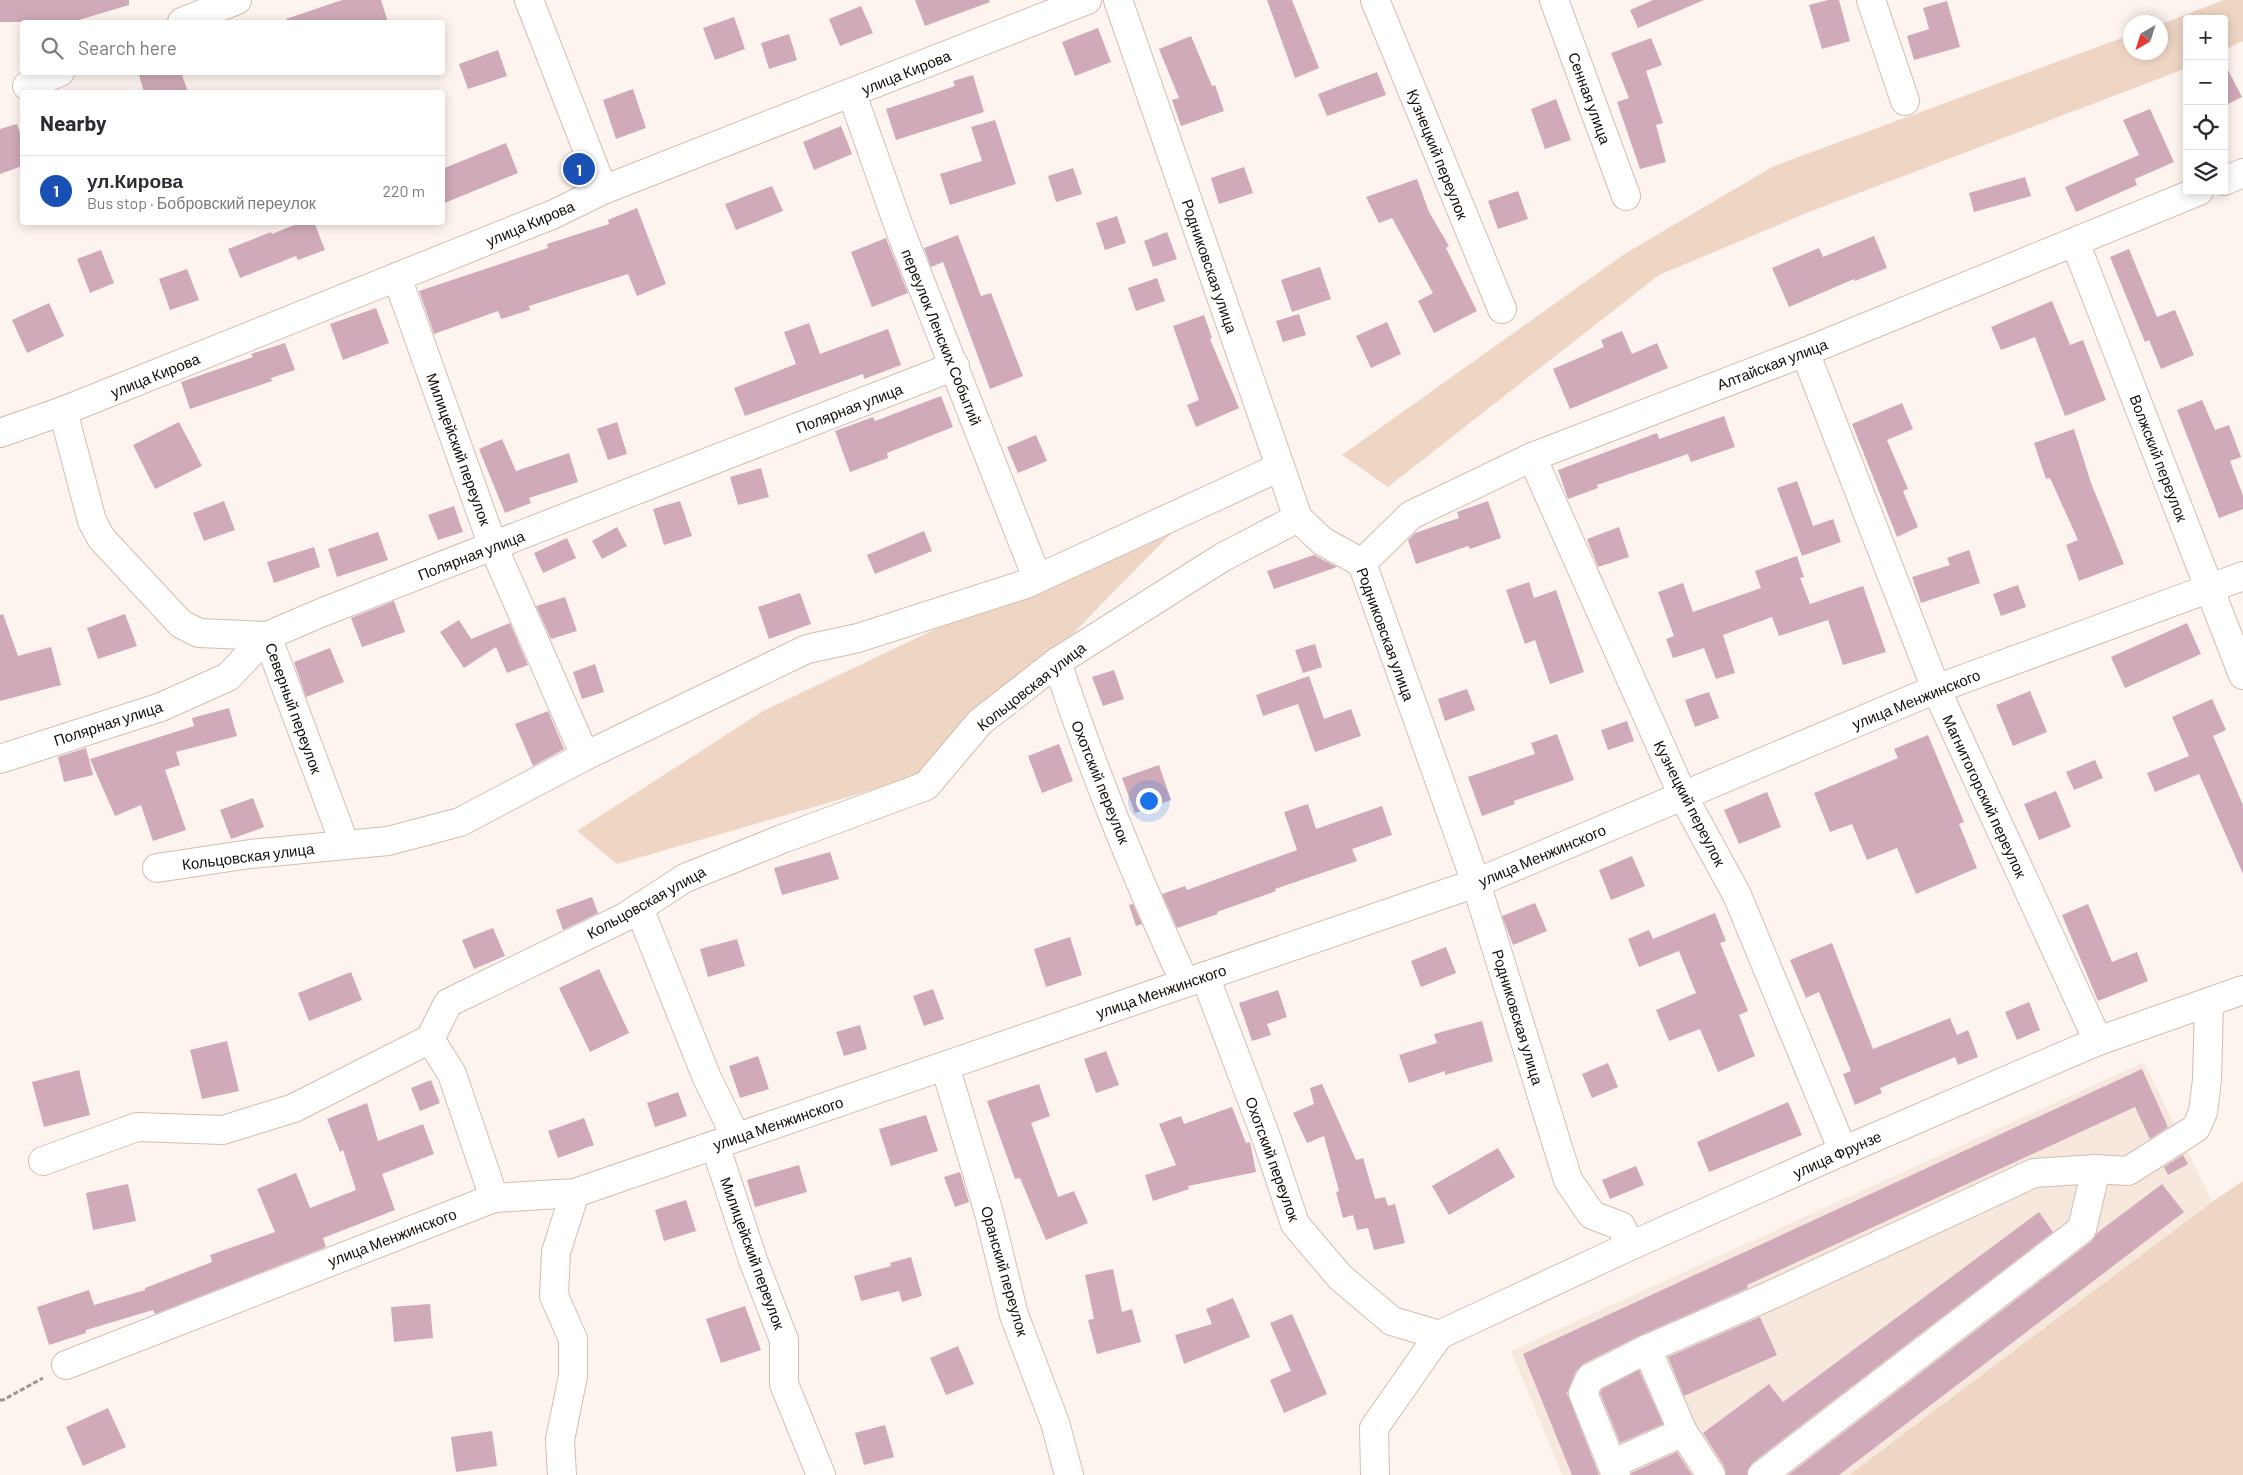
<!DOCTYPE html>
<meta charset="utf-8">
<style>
body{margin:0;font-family:Barlow,sans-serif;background:#f7f7f7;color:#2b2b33}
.controls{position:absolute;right:15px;top:15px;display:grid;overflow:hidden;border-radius:5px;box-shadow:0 2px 12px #0003}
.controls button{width:45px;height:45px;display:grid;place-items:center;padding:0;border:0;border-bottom:1px solid #e1e1e2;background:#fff;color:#2b2b33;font:25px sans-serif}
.compass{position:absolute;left:2123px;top:15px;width:45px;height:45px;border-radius:50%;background:#fff;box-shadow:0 2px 12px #0003;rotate:219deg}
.you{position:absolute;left:1148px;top:800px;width:18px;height:18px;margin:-12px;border:4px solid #fff;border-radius:50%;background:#1a73e8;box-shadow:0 0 0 8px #1a73e833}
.badge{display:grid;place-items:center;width:32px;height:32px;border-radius:50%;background:#111827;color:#fff;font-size:16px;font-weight:700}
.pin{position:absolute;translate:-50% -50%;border:2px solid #fff;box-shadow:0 1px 5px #0006}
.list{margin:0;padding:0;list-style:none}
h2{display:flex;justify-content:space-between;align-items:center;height:65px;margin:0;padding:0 20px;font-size:21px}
h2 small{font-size:16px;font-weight:400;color:#7c7c81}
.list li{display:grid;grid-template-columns:32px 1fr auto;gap:15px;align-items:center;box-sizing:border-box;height:70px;padding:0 20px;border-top:1px solid #e1e1e2}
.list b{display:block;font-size:19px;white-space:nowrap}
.list p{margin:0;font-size:16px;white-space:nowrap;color:#7c7c81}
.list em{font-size:16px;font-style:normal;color:#7c7c81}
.icon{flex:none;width:28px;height:28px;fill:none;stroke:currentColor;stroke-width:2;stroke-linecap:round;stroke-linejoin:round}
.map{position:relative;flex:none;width:2243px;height:1475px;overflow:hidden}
.search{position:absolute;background:#fff;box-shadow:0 2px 12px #0003;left:20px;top:20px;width:425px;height:55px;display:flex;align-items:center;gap:12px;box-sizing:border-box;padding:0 18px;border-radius:5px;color:#7c7c81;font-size:19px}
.panel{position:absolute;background:#fff;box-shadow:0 2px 12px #0003;left:20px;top:90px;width:425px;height:135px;border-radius:5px}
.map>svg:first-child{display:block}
.built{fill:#f7e8dd}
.green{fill:#eed5c4}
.building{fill:#d0aab9}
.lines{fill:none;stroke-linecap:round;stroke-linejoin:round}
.minor-casing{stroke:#d2beb1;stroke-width:30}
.path{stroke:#9c948f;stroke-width:3;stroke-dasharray:5 2.5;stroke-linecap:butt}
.minor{stroke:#fff;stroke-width:28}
.labels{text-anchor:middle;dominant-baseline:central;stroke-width:5;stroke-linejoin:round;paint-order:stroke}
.street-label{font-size:15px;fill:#130d08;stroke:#fff}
</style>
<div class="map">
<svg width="2243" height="1475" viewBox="0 0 2243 1475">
<rect width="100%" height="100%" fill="#fdf4ef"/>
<path class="built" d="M2144,1062l68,140 -363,273h-287l-51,-124z"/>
<g class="green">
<path d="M2224,0h19v41l-19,9v-31h-37v49l-378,144 -150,63 -271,212 -46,-32 284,-202 148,-87 356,-131v17h30l1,-28z"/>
<path d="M1201,503l-263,268 -321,93 -40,-33 186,-120z"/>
<path d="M2243,1181v294h-394l363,-273z"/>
</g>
<g class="building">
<path d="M0,0h129v5l-57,17h-72z"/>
<path d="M342,0h39l7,22h-101l-1,-3z"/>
<path d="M915,0h74l1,2 -65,24z"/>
<path d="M1267,0h25l27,68 -24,10z"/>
<path d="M1653,0h51l-66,28 -8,-18z"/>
<path d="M1828,0h11l11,41 -28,8 -13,-44z"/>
<path d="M1947,1l13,46 -46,13 -7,-24 22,-7 -6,-21z"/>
<path d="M861,6l12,27 -33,13 -11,-27z"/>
<path d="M734,17l11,32 -30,11 -12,-32z"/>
<path d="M1098,28l13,34 -36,14 -13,-34z"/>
<path d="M789,34l8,26 -28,9 -8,-26z"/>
<path d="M1191,36l21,50 3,-1 9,26 -43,15 -9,-26 7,-2 -20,-49z"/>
<path d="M1651,38l11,27 -16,6 17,52 -7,2 10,37 -26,7 -23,-67 12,-4 -18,-45z"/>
<path d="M498,50l9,26 -39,13 -9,-25z"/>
<path d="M2228,70l14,27 -18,9v-34z"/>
<path d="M138,72h43l7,20h-44z"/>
<path d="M1377,72l9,23 -59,21 -9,-22z"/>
<path d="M973,75l11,37 -88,28 -10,-31 69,-23 -2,-5z"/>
<path d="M633,89l13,39 -30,11 -13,-39z"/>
<path d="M1556,99l15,41 -26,9 -14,-40z"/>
<path d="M2150,109l24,53 -39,17 2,6 -61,27 -11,-25 74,-32 -16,-35z"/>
<path d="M995,120l21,64 -66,21 -10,-31 42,-13 -11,-34z"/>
<path d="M17,124l5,16v26l-22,8v-45z"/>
<path d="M841,126l11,28 -38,16 -11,-28z"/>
<path d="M506,143l12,30 -76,31v-35z"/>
<path d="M1244,167l9,26 -34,11 -8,-26z"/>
<path d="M1073,168l9,26 -26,8 -8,-26z"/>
<path d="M2025,177l6,19 -57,16 -5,-19z"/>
<path d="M1417,179l12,33 20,34 -3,2 31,63 -43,22 -16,-32 15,-8 -41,-75 -13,5 -13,-26z"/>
<path d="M772,186l11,25 -47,19 -11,-26z"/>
<path d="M1518,191l10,28 -30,10 -10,-28z"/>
<path d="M637,208l29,76 -29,12 -9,-22 -99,32 1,4 -29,9 -3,-8 -64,23 -15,-43 129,-43 -1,-4 62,-20 -1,-4z"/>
<path d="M1117,216l9,27 -21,7 -9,-27z"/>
<path d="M302,222h12l11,28 -27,10 -2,-4 -56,22 -12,-29 43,-17 1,2z"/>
<path d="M1167,232l10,27 -24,8 -9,-26z"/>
<path d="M958,235l23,61 10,-3 32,83 -33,13 -47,-127 -12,5 -7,-19z"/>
<path d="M1874,236l13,32 -32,13 -1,-2 -65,28 -17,-39 47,-20 4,9z"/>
<path d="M886,238l22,55 -36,14 -21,-55z"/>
<path d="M2129,249l28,68 18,-7 19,45 -33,14 -12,-29 -4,2 -35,-85z"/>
<path d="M101,250l13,33 -24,10 -13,-34z"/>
<path d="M1320,267l11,32 -39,13 -11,-32z"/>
<path d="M187,269l12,31 -29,10 -11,-31z"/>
<path d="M1157,278l8,23 -29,10 -8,-23z"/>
<path d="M2052,301l18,44 13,-5 23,60 -41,16 -30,-79 -34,13 -10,-23z"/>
<path d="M49,303l15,33 -37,17 -15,-33z"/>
<path d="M376,308l13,35 -46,17 -13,-36z"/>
<path d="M1299,314l7,21 -23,7 -7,-21z"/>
<path d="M1204,315l8,23 -2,1 29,69 -43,19 -9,-22 12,-5 -26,-74z"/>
<path d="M1387,322l14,32 -30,14 -15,-32z"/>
<path d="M809,323l11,31 68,-25 13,36 -37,14 -1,-5 -118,42 -11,-28 62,-24 -12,-32z"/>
<path d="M1622,331l10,23 25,-11 11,25 -98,41 -17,-40 51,-22 -3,-7z"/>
<path d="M285,343l10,27 -24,8 1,3 -82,28 -9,-27 72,-25 -2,-3z"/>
<path d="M941,396l12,31 -66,26 1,5 -38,14 -15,-41 38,-14 2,4z"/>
<path d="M2202,400l13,30 14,-5 12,32 -11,4 13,35v13l-24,9 -42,-108z"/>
<path d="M1902,403l11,26 -26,11 21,49 -5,2 15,36 -21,10 -45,-113z"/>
<path d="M1724,416l11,31 -44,15 -3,-8 -91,31 1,3 -30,11 -10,-29 99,-37 2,6z"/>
<path d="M179,422l23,44 -47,23 -22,-44z"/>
<path d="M617,422l10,32 -19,6 -11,-31z"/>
<path d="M2074,429l17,54 33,81 -45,17 -13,-36 12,-5 -28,-62 -4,1 -12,-36z"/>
<path d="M1036,435l11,26 -29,12 -11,-26z"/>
<path d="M502,439l14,32 53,-18 9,29 -49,16 2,5 -26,10 -26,-64z"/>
<path d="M761,468l8,29 -31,8 -8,-28z"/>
<path d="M1797,481l16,45 20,-7 8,23 -39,14 -25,-68z"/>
<path d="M224,501l11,29 -31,11 -11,-28z"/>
<path d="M680,501l12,35 -28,9 -11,-36z"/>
<path d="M1488,501l13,37 -31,11 -2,-3 -52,18 -8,-24 7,-7 44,-15 -2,-6z"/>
<path d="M454,506l9,26 -25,8 -10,-25z"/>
<path d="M617,527l10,19 -25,13 -10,-18z"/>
<path d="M1619,527l10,30 -31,10 -11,-28z"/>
<path d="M924,531l8,20 -57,23 -8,-19z"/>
<path d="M378,532l10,28 -51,17 -9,-28z"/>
<path d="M567,538l9,20 -33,15 -9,-20z"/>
<path d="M314,547l6,20 -46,16 -7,-21z"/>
<path d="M1969,550l11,33 -59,20 -9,-26 38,-12 -3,-7z"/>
<path d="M1314,555l23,12 -63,22 -7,-18z"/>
<path d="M1797,556l7,21 -4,1 10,26 53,-18 23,66 -43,13 -15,-45 -49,16 -7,-19 -49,18 12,38 -19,6 -12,-31 -31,10 -7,-19 8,-3 -16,-44 25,-9 10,29 68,-24 -6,-17z"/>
<path d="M1529,582l5,16 22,-8 28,82 -34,12 -15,-44 -10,4 -19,-54z"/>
<path d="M2018,585l8,22 -25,9 -8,-22z"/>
<path d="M800,593l11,31 -42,15 -11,-32z"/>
<path d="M565,597l12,34 -26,8 -15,-33z"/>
<path d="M394,601l11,31 -43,15 -11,-29z"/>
<path d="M3,614l15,42 33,-9 10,38 -61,16v-86z"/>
<path d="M125,614l12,32 -39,13 -11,-31z"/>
<path d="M459,620l12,19 39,-16 18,42 -21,8 -11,-26 -32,21 -24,-36z"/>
<path d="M2187,623l14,31 -76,34 -14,-31z"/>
<path d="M1315,644l7,23 -19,6 -8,-23z"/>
<path d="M330,648l14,34 -38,15 -12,-35z"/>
<path d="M595,664l9,28 -22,7 -9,-27z"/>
<path d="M1114,670l10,29 -21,7 -11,-29z"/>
<path d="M1309,676l15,43 27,-10 10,27 -46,16 -17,-48 -35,12 -7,-21z"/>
<path d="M1467,689l8,21 -30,11 -7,-22z"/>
<path d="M2030,691l17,41 -34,14 -17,-41z"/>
<path d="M1709,692l10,26 -24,9 -10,-27z"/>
<path d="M2212,699l14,31 -13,6 30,69v69l-44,-100 -44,18 -8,-19 42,-17 -17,-39z"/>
<path d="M229,708l8,28 -61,16 4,13 -15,5 21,60 -33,11 -12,-36 -26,11 -25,-57 104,-33 -2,-8z"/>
<path d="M548,711l16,38 -31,17 -18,-42z"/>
<path d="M1627,721l7,20 -26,9 -7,-20z"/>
<path d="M1557,734l17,46 -60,21 1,3 -33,12 -14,-39 67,-23 -4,-11z"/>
<path d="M1928,735l36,87 -5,2 18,44 -61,26 -19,-46 -30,12 -15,-36 -22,8 -16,-39 84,-35 -4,-9z"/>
<path d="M1059,744l14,37 -31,12 -14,-37z"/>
<path d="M86,748l7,27 -29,7 -6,-25z"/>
<path d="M2095,760l8,18 -29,12 -8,-18z"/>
<path d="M1159,765l12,35 -36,13 -13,-35z"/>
<path d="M2056,791l15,36 -32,13 -15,-36z"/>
<path d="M1767,792l14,35 -42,17 -15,-34z"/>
<path d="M253,798l11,29 -33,12 -11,-29z"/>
<path d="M1308,804l8,25 66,-23 10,29 -40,14 5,12 -82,28 1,2 -59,21 1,2 -41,14 -15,-34 23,-8 2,4 110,-40 -13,-38z"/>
<path d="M830,852l9,27 -57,16 -8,-27z"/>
<path d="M1632,856l13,30 -34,14 -12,-30z"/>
<path d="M592,897l6,16 -35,17 -7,-20z"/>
<path d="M1535,903l12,28 -34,14 -11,-29z"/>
<path d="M1133,904l9,20 -6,2 -7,-21z"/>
<path d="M2088,904l24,58 25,-10 11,29 -50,20 -36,-86z"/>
<path d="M1715,913l11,28 -6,2 28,68 -9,4 16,41 -37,16 -18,-43 -31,12 -13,-31 40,-17 -17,-42 -40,16 -11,-28 21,-9 4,9z"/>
<path d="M493,928l12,28 -31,13 -12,-29z"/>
<path d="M1070,937l12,38 -36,12 -12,-38z"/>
<path d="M737,939l8,27 -37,11 -8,-28z"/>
<path d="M1832,943l41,106 77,-31 7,17 11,-5 10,27 -20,8 -3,-8 -75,31 2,5 -27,12 -12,-31 8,-3 -32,-79 -13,6 -16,-38z"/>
<path d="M1446,947l10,26 -35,14 -10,-26z"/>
<path d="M599,969l30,64 -39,19 -31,-64z"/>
<path d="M351,972l11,28 -53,21 -11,-28z"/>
<path d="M933,989l11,30 -20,7 -11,-30z"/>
<path d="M1278,990l9,27 -20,7 4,11 -19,6 -13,-38z"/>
<path d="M2029,1002l11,28 -23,10 -12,-28z"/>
<path d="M1482,1021l11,40 -48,14v-4l-36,12 -10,-28 38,-12 -3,-9z"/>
<path d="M860,1025l7,24 -23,7 -8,-24z"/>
<path d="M227,1041l12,50 -37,8 -12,-49z"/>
<path d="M1106,1051l13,34 -23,8 -12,-34z"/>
<path d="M758,1056l11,33 -29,9 -11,-32z"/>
<path d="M1608,1063l10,24 -26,11 -10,-24z"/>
<path d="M2142,1069l26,58 -18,12 -15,-32 -388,178 1,3 -107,47 -58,29 -7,7 -9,22 32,82h-27l-49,-121z"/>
<path d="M79,1070l11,45 -46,12 -12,-45z"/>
<path d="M431,1080l9,23 -20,8 -9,-23z"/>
<path d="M1039,1084l11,32 -19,7 27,74 16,-6 14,32 -42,17 -26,-62 -5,1 -28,-78z"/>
<path d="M1322,1084l34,76 7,-2 12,41 10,-2 3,9 7,-2 10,39 -31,7 -6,-22 -11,2 -4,-15 -10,3 -7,-26 3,-1 -15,-55 -17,7 -14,-30 21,-9 -4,-16z"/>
<path d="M678,1092l9,24 -32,11 -8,-24z"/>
<path d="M1788,1102l14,33 -93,37 -12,-30z"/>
<path d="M367,1103l11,38 45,-17 11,30 -52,20 13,36 -72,28 3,9 -171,67 -2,-4 -67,20v3l-37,12 -12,-38 52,-17 5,15 51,-15v-2l67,-26 -2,-7 65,-23 -18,-43 39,-16 14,35 46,-18 -13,-40 -3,2 -13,-33z"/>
<path d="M1232,1107l14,36 4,-1 6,30 -68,14 1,3 -36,12 -8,-26 31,-10 -17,-41 22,-8 3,8z"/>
<path d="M926,1115l12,36 -47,15 -12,-37z"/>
<path d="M584,1118l10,27 -36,13 -10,-27z"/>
<path d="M1498,1148l17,29 -66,38 -17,-29z"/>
<path d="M2183,1155l5,9 -20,11 -4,-8z"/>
<path d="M799,1165l8,27 -52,15 -8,-27z"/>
<path d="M1636,1166l8,19 -34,14 -8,-19z"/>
<path d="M960,1172l9,30 -14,5 -11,-30z"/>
<path d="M128,1184l8,37 -43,9 -7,-37z"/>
<path d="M2162,1184l22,28 -345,263h-51l304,-234 5,-8z"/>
<path d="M686,1200l10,31 -32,10 -9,-31z"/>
<path d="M2039,1212l14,20 -301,231 -4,6 -1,6h-21l-2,-9 -21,-33 66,-49 14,18z"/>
<path d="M911,1257l11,39 -20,6 -3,-11 -38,10 -7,-25 37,-10 -1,-3z"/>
<path d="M1113,1269l9,43 10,-3 9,33 -44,12 -9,-34 6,-1 -9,-44z"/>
<path d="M1233,1298l17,39 -66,27 -9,-29 37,-11 -6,-15z"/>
<path d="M430,1304l3,34 -39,4 -3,-35z"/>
<path d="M745,1306l16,44 -40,13 -15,-44z"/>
<path d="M1292,1314l35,80 -43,19 -14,-33 21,-9 -21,-48z"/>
<path d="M1760,1317l17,38 -93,41 -16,-39z"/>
<path d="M958,1346l16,38 -28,11 -16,-37z"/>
<path d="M1639,1370l24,54 -43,19 -20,-50 2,-4z"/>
<path d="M108,1408l18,39 -43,19 -17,-39z"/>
<path d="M885,1425l9,32 -30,8 -9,-32z"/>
<path d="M492,1431l5,35 -41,6 -5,-35z"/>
<path d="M1677,1452l15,23h-61v-2z"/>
</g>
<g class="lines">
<defs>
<g id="minor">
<path d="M529,0l74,190"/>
<path d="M1118,0l180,518 24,23 40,22 114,320 92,297 24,35 29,11 9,20"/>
<path d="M1375,0l127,309"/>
<path d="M1554,0l72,196"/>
<path d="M1871,0l34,101"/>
<path d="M182,22l55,-22"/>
<path d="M27,86l33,-14"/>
<path d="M852,94l48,136 137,348"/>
<path d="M2224,181l19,-8"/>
<path d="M2075,242l168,433"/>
<path d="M397,277l96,269 92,210"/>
<path d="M1805,352l131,337 162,352"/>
<path d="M63,411l29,110 9,17 80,86 18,9 68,3 78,209"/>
<path d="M0,433l63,-22 491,-197 49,-24 484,-190"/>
<path d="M1532,457l151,339 54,99 106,256"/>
<path d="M1362,563l49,-48 121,-58 273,-105 394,-161"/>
<path d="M1057,662c36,109 80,217 128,321"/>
<path d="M0,759l161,-52 67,-30 39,-41 56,-24 632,-246"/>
<path d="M157,868l93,-14 138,-13 72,-19 125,-66 222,-107 51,-11 168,-54 254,-117"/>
<path d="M639,908l68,170 29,59"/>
<path d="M1205,976l61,161 29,87 45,53 52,44 47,14"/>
<path d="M430,1039l22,35 42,124"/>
<path d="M945,1066l44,147 25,102 41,108 14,52"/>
<path d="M715,1145l38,115 31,80v44l37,91"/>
<path d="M43,1161l94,-34 86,3 71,-22 136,-69 18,-36 177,-86 60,-39 97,-39 144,-53 54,-64 77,-60 166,-105 75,-39"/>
<path d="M1439,1335l191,-89 213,-95 255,-110 145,-51"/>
<path d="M1647,1349l36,83 28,43"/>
<path d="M66,1365l428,-167 81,-5 901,-310 460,-194 307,-113"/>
<path d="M1612,1464l71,-32"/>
<path d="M562,1475l-2,-35 13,-64v-37l-19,-43 2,-44 19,-59"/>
<path d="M1375,1475l-1,-47 65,-93"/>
<path d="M1616,1475l-33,-82 7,-15 57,-29 124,-54 263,-122 62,-4 32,2 68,-43 7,-16 4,-32 2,-78"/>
<path d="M1762,1475l320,-246 14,-60"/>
</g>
</defs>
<use href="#minor" class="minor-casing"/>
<path class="path" d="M0,1400h3l40,-22"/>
<use href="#minor" class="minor"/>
</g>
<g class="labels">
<g class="street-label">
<text transform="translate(906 72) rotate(-22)">улица Кирова</text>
<text transform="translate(1590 98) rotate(70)">Сенная улица</text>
<text transform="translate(1438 154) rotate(68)">Кузнецкий переулок</text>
<text transform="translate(530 223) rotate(-23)">улица Кирова</text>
<text transform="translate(1210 266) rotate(71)">Родниковская улица</text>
<text transform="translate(942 337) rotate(68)">переулок Ленских Событий</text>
<text transform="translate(1772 364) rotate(-21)">Алтайская улица</text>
<text transform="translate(155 375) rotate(-22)">улица Кирова</text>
<text transform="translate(849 408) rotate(-21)">Полярная улица</text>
<text transform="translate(459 449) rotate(70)">Милицейский переулок</text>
<text transform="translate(2159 458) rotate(69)">Волжский переулок</text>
<text transform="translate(471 555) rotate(-21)">Полярная улица</text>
<text transform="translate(1386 634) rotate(70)">Родниковская улица</text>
<text transform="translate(1031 686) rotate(-38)">Кольцовская улица</text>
<text transform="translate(1916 699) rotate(-22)">улица Менжинского</text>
<text transform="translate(294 708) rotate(70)">Северный переулок</text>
<text transform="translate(108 723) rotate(-18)">Полярная улица</text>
<text transform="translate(1101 782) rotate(68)">Охотский переулок</text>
<text transform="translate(1985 796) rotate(65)">Магнитогорский переулок</text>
<text transform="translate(1690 803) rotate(63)">Кузнецкий переулок</text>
<text transform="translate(1542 855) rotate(-23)">улица Менжинского</text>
<text transform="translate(248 856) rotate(-7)">Кольцовская улица</text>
<text transform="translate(646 902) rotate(-29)">Кольцовская улица</text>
<text transform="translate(1161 991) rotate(-19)">улица Менжинского</text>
<text transform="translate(1518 1017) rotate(73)">Родниковская улица</text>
<text transform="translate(778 1123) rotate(-19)">улица Менжинского</text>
<text transform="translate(1837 1154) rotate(-24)">улица Фрунзе</text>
<text transform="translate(1273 1159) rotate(70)">Охотский переулок</text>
<text transform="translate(392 1237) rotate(-21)">улица Менжинского</text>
<text transform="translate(753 1253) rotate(70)">Милицейский переулок</text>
<text transform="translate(1005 1271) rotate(74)">Оранский переулок</text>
</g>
</g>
</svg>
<div class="controls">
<button>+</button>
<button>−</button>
<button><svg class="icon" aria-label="locate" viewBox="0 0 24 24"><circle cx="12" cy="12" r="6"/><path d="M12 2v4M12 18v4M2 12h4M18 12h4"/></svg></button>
<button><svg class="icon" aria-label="layers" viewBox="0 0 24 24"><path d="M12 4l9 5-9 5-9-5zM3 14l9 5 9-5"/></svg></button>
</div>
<svg class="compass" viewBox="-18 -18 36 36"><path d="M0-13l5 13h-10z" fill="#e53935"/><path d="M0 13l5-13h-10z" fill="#7c7c81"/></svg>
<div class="you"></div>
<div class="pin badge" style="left:579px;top:169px;background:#1a4fb4">1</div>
<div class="search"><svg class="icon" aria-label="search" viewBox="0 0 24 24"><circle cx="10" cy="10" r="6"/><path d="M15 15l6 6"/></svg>Search here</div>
<section class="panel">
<h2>Nearby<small></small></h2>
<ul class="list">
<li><span class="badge" style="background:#1a4fb4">1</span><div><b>ул.Кирова</b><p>Bus stop · Бобровский переулок</p></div><em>220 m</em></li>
</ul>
</section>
</div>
